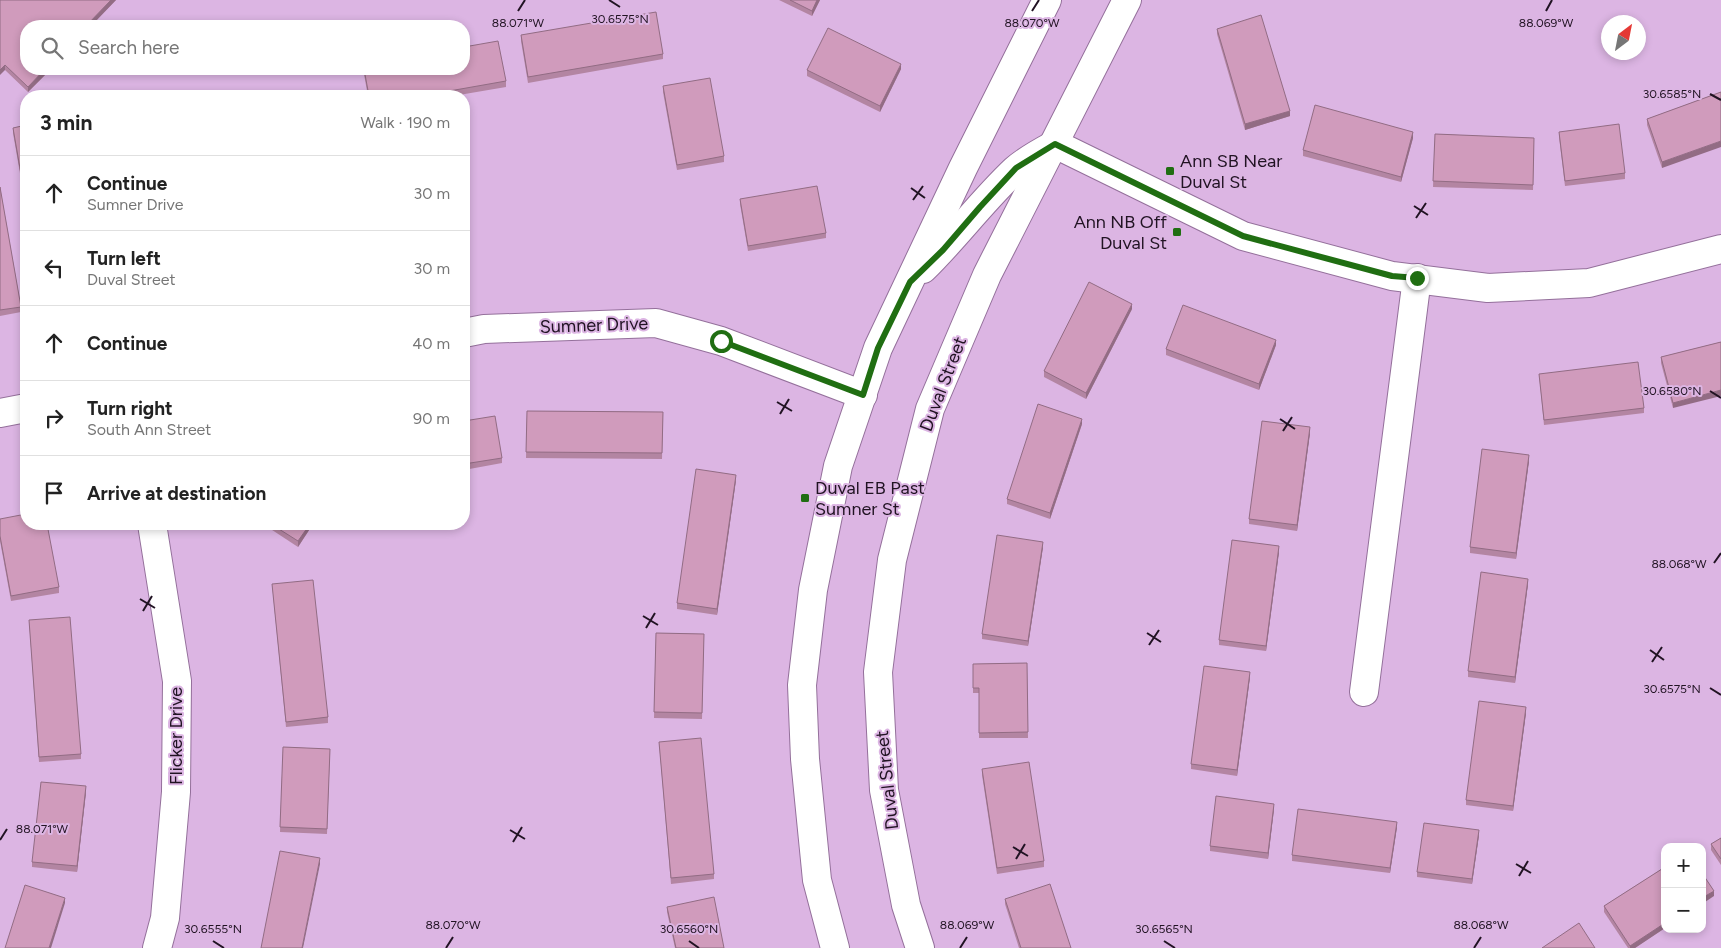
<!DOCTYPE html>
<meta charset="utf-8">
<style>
body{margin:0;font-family:Figtree,sans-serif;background:#f6f6f6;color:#222}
.controls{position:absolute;right:15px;bottom:15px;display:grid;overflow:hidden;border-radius:10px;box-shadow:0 2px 8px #0003}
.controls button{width:45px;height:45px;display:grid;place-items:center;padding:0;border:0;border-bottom:1px solid #e0e0e0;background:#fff;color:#222;font:25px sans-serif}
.compass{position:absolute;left:1601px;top:15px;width:45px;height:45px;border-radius:50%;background:#fff;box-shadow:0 2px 8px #0003;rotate:32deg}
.stop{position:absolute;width:15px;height:15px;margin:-11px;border:4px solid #206e12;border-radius:50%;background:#fff}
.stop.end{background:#206e12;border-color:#fff;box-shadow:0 1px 5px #0008}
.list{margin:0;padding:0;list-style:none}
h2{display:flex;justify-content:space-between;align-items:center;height:65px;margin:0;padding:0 20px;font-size:21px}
h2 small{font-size:16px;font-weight:400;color:#767676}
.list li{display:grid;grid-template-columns:32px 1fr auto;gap:15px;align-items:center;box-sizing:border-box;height:75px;padding:0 20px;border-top:1px solid #e0e0e0}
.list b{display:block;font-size:19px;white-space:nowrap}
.list p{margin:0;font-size:16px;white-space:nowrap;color:#767676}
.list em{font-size:16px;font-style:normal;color:#767676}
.icon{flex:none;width:28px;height:28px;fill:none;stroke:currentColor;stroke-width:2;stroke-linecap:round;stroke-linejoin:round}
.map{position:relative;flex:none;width:1721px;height:948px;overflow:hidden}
.search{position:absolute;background:#fff;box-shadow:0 2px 8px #0003;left:20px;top:20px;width:450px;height:55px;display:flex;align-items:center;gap:12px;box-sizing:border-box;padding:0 18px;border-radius:20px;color:#767676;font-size:19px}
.panel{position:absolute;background:#fff;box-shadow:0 2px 8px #0003;left:20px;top:90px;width:450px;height:440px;border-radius:20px}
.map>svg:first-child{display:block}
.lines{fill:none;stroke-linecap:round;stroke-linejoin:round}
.minor-casing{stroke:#94709b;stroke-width:30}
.minor{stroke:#fff;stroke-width:28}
.wall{fill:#b385a2}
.shaded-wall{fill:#926c84}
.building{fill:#d09bbc;stroke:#926c84}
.route{stroke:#206e12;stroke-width:6}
.ticks{fill:none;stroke:#211323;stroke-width:2}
.poi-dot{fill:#206e12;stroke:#dcb5e3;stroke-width:2}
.labels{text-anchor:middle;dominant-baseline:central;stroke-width:4;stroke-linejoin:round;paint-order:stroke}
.poi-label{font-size:18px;fill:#211323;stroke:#dcb5e3;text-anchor:start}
.street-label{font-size:18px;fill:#211323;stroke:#dcb5e3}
.ticks-label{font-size:12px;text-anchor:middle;fill:#211323;stroke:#dcb5e3;stroke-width:4;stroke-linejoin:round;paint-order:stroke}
</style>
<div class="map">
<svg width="1721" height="948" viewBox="0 0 1721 948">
<rect width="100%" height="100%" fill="#dcb5e3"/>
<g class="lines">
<defs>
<g id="minor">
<path d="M1055,144l188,92 149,40 96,12 101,-5 132,-34"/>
<path d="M923,269c32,-31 59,-68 92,-99 11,-10 26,-18 39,-25"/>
<path d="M464,333l20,-4 172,-6 65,18 142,54"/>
<path d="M0,413l26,-5"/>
<path d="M152,524l25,157 -1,111 -11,126 -8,30"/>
<path d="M1364,692l53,-414"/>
<path d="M835,948l-18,-68 -12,-121 -3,-74 11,-95 25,-124 40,-118 85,-180 84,-168"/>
<path d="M920,948l-14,-43 -22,-115 -6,-118 14,-112 38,-151 57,-134 140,-275"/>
</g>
</defs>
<use href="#minor" class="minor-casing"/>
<use href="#minor" class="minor"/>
</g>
<g class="wall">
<path d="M0,0h116l-25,26h-65l25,43 -23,23 -23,-22z"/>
<path d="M779,0h41l-8,16z"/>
<path d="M1217,29l73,87 -45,14 -28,-96z"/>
<path d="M521,35l142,19v5l-135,24 -7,-42z"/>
<path d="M363,69h101l42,12v6l-53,9h-85z"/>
<path d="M901,69l-21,43 -73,-36v-6z"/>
<path d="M663,86l61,70v6l-47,8 -14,-78z"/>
<path d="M1721,92l-59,76 -15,-43v-6z"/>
<path d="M26,125v53l-5,1 -8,-46v-5z"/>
<path d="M1559,132l66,41v6l-60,7 -6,-49z"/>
<path d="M1435,134l99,4 -1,52 -100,-3z"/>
<path d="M1413,138l-12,44 -98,-26v-6z"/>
<path d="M0,187l21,120v5l-21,4z"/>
<path d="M740,199l86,34v5l-78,13 -8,-47z"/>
<path d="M1132,309l-46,90 -42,-22v-6z"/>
<path d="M1721,342l-48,66 -12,-45v-6z"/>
<path d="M1276,345l-17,45 -93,-35v-6z"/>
<path d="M1539,374l105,34v5l-100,12z"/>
<path d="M527,411l136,1 -1,47 -136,-1z"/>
<path d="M464,421l38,37v5l-38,7z"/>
<path d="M1082,424l-32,95 -43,-15v-5z"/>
<path d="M1310,433l-13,98 -48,-7v-5z"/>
<path d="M1529,461l-13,98 -46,-6v-6z"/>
<path d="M736,480l-19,135 -40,-6v-6z"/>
<path d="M0,519l59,68v6l-48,8 -11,-60z"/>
<path d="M263,524h50l-15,23z"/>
<path d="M1043,547l-15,99 -46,-7v-5z"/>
<path d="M1279,552l-13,99 -47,-6v-5z"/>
<path d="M272,584l56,133v6l-42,4z"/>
<path d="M1528,584l-13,99 -47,-6v-6z"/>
<path d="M29,620l52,134v5l-42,3z"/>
<path d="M656,633l48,1 -2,85 -48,-1z"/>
<path d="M1027,663l1,75h-49v-45h-6v-29z"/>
<path d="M1250,677l-13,99 -46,-7v-5z"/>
<path d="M1526,713l-13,98 -47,-6v-5z"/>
<path d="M659,742l55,132v5l-43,5z"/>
<path d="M283,747l47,2 -3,85 -47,-2z"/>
<path d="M982,769l62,92v6l-47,7 -15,-99z"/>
<path d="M86,792l-9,80 -45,-5v-5z"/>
<path d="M1274,809l-6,50 -58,-8v-5z"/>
<path d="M1397,827l-7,46 -98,-12v-6z"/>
<path d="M1479,835l-7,49 -55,-7v-5z"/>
<path d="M1721,838v27l-10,-15v-6z"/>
<path d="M1665,867v61l-30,20h-7l-24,-36v-6z"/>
<path d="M1005,899l66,49h-52l-14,-44z"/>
<path d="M667,907l57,41h-49l-8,-36z"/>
</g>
<g class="shaded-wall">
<path d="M111,0h5l-25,26h-5z"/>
<path d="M817,0h3l-8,16v-5z"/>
<path d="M901,64v5l-21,43v-6z"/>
<path d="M5,65v5l-5,5v-5z"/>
<path d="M45,69h6l-23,23v-5z"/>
<path d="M1290,111v5l-45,14v-6z"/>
<path d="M1413,132v6l-12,44v-5z"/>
<path d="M1721,141v6l-59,21v-6z"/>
<path d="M1132,304v5l-46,90v-6z"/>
<path d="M1276,340v5l-17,45v-6z"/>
<path d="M1721,390v6l-48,12v-5z"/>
<path d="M1082,419v5l-32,95v-6z"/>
<path d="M1310,427v6l-13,98v-6z"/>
<path d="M1529,455v6l-13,98v-6z"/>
<path d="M736,475v5l-19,135v-6z"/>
<path d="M310,524h3l-15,23v-6z"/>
<path d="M1043,542v5l-15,99v-5z"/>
<path d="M1279,546v6l-13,99v-5z"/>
<path d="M1528,579v5l-13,99v-6z"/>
<path d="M1250,672v5l-13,99v-6z"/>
<path d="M1526,707v6l-13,98v-5z"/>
<path d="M86,786v6l-9,80v-6z"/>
<path d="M1274,804v5l-6,50v-6z"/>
<path d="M1397,822v5l-7,46v-5z"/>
<path d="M1479,830v5l-7,49v-5z"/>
<path d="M320,858v6l-17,84h-1z"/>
<path d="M1714,891v5l-12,8v-6z"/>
<path d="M65,898v5l-14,45h-2z"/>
<path d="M1665,923v5l-30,20h-5v-2z"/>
</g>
<g class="building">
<path d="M0,0h111l-25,26h-60v43h19l-17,18 -23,-22 -5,5z"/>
<path d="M790,0h27l-5,11z"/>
<path d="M656,12l7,42 -135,23 -7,-42z"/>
<path d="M1261,15l29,96 -45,13 -28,-95z"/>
<path d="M828,28l73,36 -21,42 -73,-36z"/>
<path d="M498,41l8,40 -85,15h-52l-5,-27h100v-22z"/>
<path d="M710,78l14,78 -47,9 -14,-79z"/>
<path d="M1721,92v49l-59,21 -15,-43z"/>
<path d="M1315,105l98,27 -12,45 -98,-27z"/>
<path d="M1619,124l6,49 -60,8 -6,-49z"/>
<path d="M26,125v48l-5,1 -8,-46z"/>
<path d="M1435,134l99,4 -1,47 -100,-4z"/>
<path d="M817,186l9,47 -78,13 -8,-47z"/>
<path d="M0,187l21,120 -21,3z"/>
<path d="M1089,282l43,22 -46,89 -42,-22z"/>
<path d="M1183,305l93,35 -17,44 -93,-35z"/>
<path d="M1721,342v48l-48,13 -12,-46z"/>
<path d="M1638,362l6,46 -100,12 -5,-46z"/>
<path d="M1038,404l44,15 -32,94 -43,-14z"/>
<path d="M527,411l136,1 -1,41 -136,-1z"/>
<path d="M495,416l7,42 -38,6v-43z"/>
<path d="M1262,421l48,6 -13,98 -48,-6z"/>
<path d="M1482,449l47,6 -13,98 -46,-6z"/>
<path d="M696,469l40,6 -19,134 -40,-6z"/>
<path d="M26,514v10h21l12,63 -48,9 -11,-60v-17z"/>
<path d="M271,524h39l-12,17z"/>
<path d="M997,535l46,7 -15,99 -46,-7z"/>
<path d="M1232,540l47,6 -13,100 -47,-6z"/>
<path d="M1481,572l47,7 -13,98 -47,-6z"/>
<path d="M313,580l15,137 -42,5 -14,-138z"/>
<path d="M70,617l11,137 -42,3 -10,-137z"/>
<path d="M656,633l48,1 -2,79 -48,-1z"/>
<path d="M1027,663l1,69 -49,1v-45h-6v-24z"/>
<path d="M1204,666l46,6 -13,98 -46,-6z"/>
<path d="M1479,701l47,6 -13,99 -47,-6z"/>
<path d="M701,738l13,136 -43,4 -12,-136z"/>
<path d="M283,747l47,2 -3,80 -47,-2z"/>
<path d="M1029,762l15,99 -47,7 -15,-99z"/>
<path d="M41,782l45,4 -9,80 -45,-4z"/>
<path d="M1216,796l58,8 -6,49 -58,-7z"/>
<path d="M1298,809l99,13 -7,46 -98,-13z"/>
<path d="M1424,823l55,7 -7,49 -55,-7z"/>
<path d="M1721,838v21l-10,-15z"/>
<path d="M280,851l40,7 -18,90h-41z"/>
<path d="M1665,867v56l-35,23 -26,-40z"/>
<path d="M1702,873l12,18 -12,7z"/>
<path d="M1050,884l21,64h-50l-16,-49z"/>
<path d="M25,885l40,13 -16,50h-44z"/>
<path d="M714,897l10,51h-48l-9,-41z"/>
<path d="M1579,923l16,25h-53z"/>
</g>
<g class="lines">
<path class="route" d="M721,341l142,54 15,-47 32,-66 33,-32 37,-43 36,-39 39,-24 188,92 149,40 25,2"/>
</g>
<path class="ticks" d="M609,0l11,7M518,11l7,-11M1032,11l7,-11M1546,11l6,-11M1710,94l11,6M911,188l14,10M913,200l10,-14M1414,206l14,9M1416,218l10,-15M1710,391l11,7M777,402l15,9M780,414l9,-15M1280,419l15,10M1283,431l9,-14M1714,563l7,-10M140,599l15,9M143,611l9,-15M643,616l15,9M646,628l9,-15M1147,633l14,9M1149,645l10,-15M1650,650l14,10M1652,662l10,-15M1710,688l11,7M510,830l15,9M0,840l7,-11M513,842l9,-15M1013,847l15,9M1016,859l9,-15M1516,864l15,9M1519,876l9,-15M213,941l11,7M689,941l10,7M1164,941l11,7M446,948l7,-11M960,948l7,-11M1474,948l7,-11"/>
<g class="poi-dot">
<rect x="1165" y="166" width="10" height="10" rx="2.5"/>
<rect x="1172" y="227" width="10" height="10" rx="2.5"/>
<rect x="800" y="493" width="10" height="10" rx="2.5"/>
</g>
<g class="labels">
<g class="poi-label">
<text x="1180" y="161">Ann SB Near<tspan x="1180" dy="21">Duval St</tspan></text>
<text x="1167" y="222" text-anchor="end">Ann NB Off<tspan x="1167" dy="21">Duval St</tspan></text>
<text x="815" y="488">Duval EB Past<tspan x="815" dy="21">Sumner St</tspan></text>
</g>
<g class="street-label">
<text transform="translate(594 325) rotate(-2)">Sumner Drive</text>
<text transform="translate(943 384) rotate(-69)">Duval Street</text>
<text transform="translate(176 736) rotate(-90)">Flicker Drive</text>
<text transform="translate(887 780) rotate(-96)">Duval Street</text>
</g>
</g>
<g class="ticks-label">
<text x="620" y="23">30.6575°N</text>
<text x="518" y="27">88.071°W</text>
<text x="1032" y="27">88.070°W</text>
<text x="1546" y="27">88.069°W</text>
<text x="1672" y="98">30.6585°N</text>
<text x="1672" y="395">30.6580°N</text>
<text x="1679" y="568">88.068°W</text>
<text x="1672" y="693">30.6575°N</text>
<text x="42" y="833">88.071°W</text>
<text x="453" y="929">88.070°W</text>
<text x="967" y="929">88.069°W</text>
<text x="1481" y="929">88.068°W</text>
<text x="213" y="933">30.6555°N</text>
<text x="689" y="933">30.6560°N</text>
<text x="1164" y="933">30.6565°N</text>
</g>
</svg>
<div class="controls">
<button>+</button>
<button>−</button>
</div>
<svg class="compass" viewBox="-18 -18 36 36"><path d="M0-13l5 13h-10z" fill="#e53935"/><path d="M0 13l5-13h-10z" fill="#767676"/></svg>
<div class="stop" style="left:721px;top:341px"></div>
<div class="stop end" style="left:1417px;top:278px"></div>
<div class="search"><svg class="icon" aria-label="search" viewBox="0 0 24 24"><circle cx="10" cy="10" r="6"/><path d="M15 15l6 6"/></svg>Search here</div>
<section class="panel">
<h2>3 min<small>Walk · 190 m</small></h2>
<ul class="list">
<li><svg class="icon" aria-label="ahead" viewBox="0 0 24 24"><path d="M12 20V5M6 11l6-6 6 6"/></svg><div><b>Continue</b><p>Sumner Drive</p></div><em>30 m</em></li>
<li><svg class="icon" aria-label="left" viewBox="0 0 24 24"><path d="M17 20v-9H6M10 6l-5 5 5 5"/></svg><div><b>Turn left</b><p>Duval Street</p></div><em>30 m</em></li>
<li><svg class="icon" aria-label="ahead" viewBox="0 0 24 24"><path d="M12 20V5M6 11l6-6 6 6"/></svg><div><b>Continue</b></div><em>40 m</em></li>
<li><svg class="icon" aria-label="right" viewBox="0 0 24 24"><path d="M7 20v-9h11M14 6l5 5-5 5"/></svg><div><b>Turn right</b><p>South Ann Street</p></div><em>90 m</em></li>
<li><svg class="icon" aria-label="arrive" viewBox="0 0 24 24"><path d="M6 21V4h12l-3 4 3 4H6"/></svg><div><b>Arrive at destination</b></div></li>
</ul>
</section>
</div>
